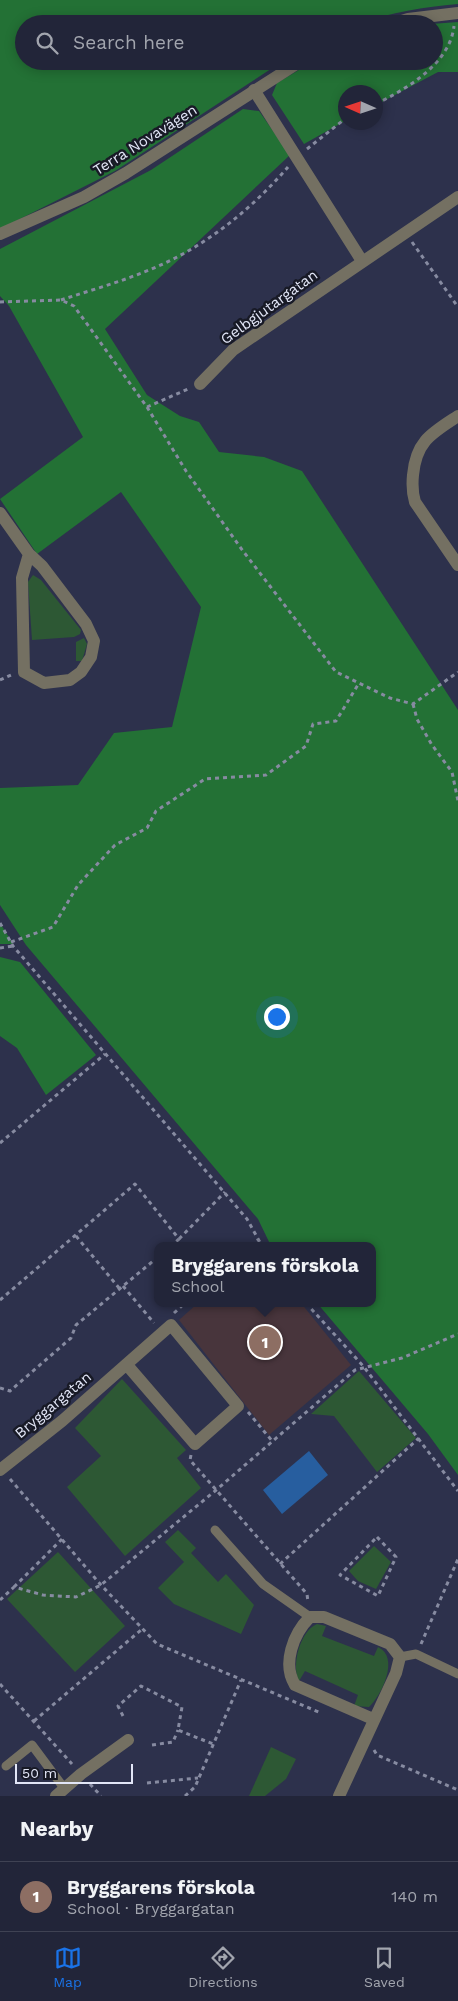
<!DOCTYPE html>
<meta charset="utf-8">
<style>
body{margin:0;font-family:"Work Sans",sans-serif;background:#2a2d41;color:#f1f3f6}
.compass{position:absolute;left:338px;top:85px;width:45px;height:45px;border-radius:50%;background:#222539;box-shadow:0 2px 12px #0003;rotate:273deg}
.scale{position:absolute;left:15px;bottom:12px;width:118px;box-sizing:border-box;padding-left:5px;border:2px solid #e2e6f7;border-top:0;font-size:14px;line-height:18px;white-space:nowrap;color:#e2e6f7;-webkit-text-stroke:4px #181a26;paint-order:stroke}
.you{position:absolute;left:276px;top:1016px;width:18px;height:18px;margin:-12px;border:4px solid #fff;border-radius:50%;background:#1a73e8;box-shadow:0 0 0 8px #1a73e833}
.badge{display:grid;place-items:center;width:32px;height:32px;border-radius:50%;background:#1a73e8;color:#fff;font-size:16px;font-weight:700}
.pin{position:absolute;translate:-50% -50%;border:2px solid #fff;box-shadow:0 1px 5px #0006}
.popup{position:absolute;left:154px;top:1242px;width:222px;height:65px;box-sizing:border-box;display:grid;place-content:center;border-radius:10px;background:#222539;filter:drop-shadow(0 1px 4px #0005);font-size:16px;white-space:nowrap;color:#a2a5ae}
.popup b{font-size:19px;color:#f1f3f6}
.popup::after{content:'';position:absolute;left:50%;top:100%;margin-left:-10px;border:10px solid transparent;border-top-color:#222539}
.list{margin:0;padding:0;list-style:none}
h2{display:flex;justify-content:space-between;align-items:center;height:65px;margin:0;padding:0 20px;font-size:21px}
h2 small{font-size:16px;font-weight:400;color:#a2a5ae}
.list li{display:grid;grid-template-columns:32px 1fr auto;gap:15px;align-items:center;box-sizing:border-box;height:70px;padding:0 20px;border-top:1px solid #3f4253}
.list b{display:block;font-size:19px;white-space:nowrap}
.list p{margin:0;font-size:16px;white-space:nowrap;color:#a2a5ae}
.list em{font-size:16px;font-style:normal;color:#a2a5ae}
.icon{flex:none;width:28px;height:28px;fill:none;stroke:currentColor;stroke-width:2;stroke-linecap:round;stroke-linejoin:round}
.map{position:relative;flex:none;width:458px;height:1796px;overflow:hidden}
.search{position:absolute;background:#222539;box-shadow:0 2px 12px #0003;left:15px;right:15px;top:15px;height:55px;display:flex;align-items:center;gap:12px;box-sizing:border-box;padding:0 18px;border-radius:28px;color:#a2a5ae;font-size:19px}
.sheet{height:135px;background:#222539}
nav{display:flex;justify-content:space-around;align-items:center;box-sizing:border-box;height:70px;border-top:1px solid #3f4253;background:#222539;font-size:14px;color:#a2a5ae}
nav a{display:grid;justify-items:center;gap:2px}
nav .on{color:#1a73e8}
.map>svg:first-child{display:block}
.education{fill:#48353c}
.green{fill:#2d5834}
.forest{fill:#237135}
.water{fill:#275e9f}
.lines{fill:none;stroke-linecap:round;stroke-linejoin:round}
.path{stroke:#878ba1;stroke-width:3;stroke-dasharray:4 4;stroke-linecap:butt}
.service{stroke:#747062;stroke-width:9}
.minor{stroke:#747062;stroke-width:12}
.labels{text-anchor:middle;dominant-baseline:central;stroke-width:5;stroke-linejoin:round;paint-order:stroke}
.street-label{font-size:15px;fill:#e2e6f7;stroke:#181a26}
</style>
<div class="map">
<svg width="458" height="1796" viewBox="0 0 458 1796">
<rect width="100%" height="100%" fill="#2d314c"/>
<path class="education" d="M198,1303h103l50,62 -82,70 -90,-115z"/>
<g class="green">
<path d="M33,575l8,5 40,50 -1,4 -6,3 -42,3 -4,-58z"/>
<path d="M84,638l3,6 -5,17h-6v-19z"/>
<path d="M359,1371l57,67 -39,34 -43,-56 -23,-2z"/>
<path d="M122,1379l64,71 -9,8 24,30 -76,68 -58,-69 34,-31 -26,-28z"/>
<path d="M178,1530l18,18 -5,5 27,29 8,-8 28,31 -13,29 -67,-30 -16,-16 26,-26 -19,-20z"/>
<path d="M374,1546l17,16 -15,27 -18,-8 -9,-10z"/>
<path d="M58,1552l67,74 -50,46 -68,-73z"/>
<path d="M317,1624l9,2 -4,10 52,20 4,-9c22,10 4,48 -9,60l-15,-1 4,-11 -53,-24 -6,10c-8,-15 1,-50 18,-57z"/>
<path d="M271,1747l25,12 -10,20 -21,17h-16z"/>
</g>
<g class="forest">
<path d="M0,0h458v4c-34,3 -67,8 -99,20h-335v37h259l-168,110 -115,58z"/>
<path d="M458,22v50h-20l-62,33v-13h-30l-1,29 -41,23 -32,-49 5,-12 37,-22h120v-37h-3z"/>
<path d="M243,109l16,2 31,44 -185,174 42,66 33,21 19,6 20,30 45,5 38,14 156,239v765l-30,-41 -111,-131h55v-57h-101l-13,-27 -232,-274 -26,-40v-117l78,-3 36,-52 58,-6 29,-120 -80,-115 -84,62 -37,-55 83,-62 -74,-131 -9,-10v-47l151,-79z"/>
<path d="M0,923l13,21h-13z"/>
<path d="M0,957l20,5 76,93 -50,40 -29,-47 -17,-12z"/>
</g>
<path class="water" d="M309,1451l19,24 -46,39 -19,-24z"/>
<g class="lines">
<g class="path">
<path d="M376,104c30,-15 74,-40 78,-78"/>
<path d="M307,149l39,-31"/>
<path d="M412,242l46,65"/>
<path d="M61,300c27,-9 56,-17 83,-28 57,-22 104,-59 144,-105"/>
<path d="M0,302l61,-2 13,6 73,101 39,64 57,80 93,121 54,26 23,6 45,-32"/>
<path d="M147,407l41,-18"/>
<path d="M0,680l11,-5"/>
<path d="M413,704l4,15 15,26 20,27 6,29"/>
<path d="M0,923l13,23 234,273 15,27"/>
<path d="M11,942l42,-15 25,-42 37,-40 32,-17 9,-17 49,-32 61,-4 40,-29 7,-22 23,-3 23,-38"/>
<path d="M0,948l13,-2"/>
<path d="M0,1143l105,-89"/>
<path d="M76,1236l43,52"/>
<path d="M179,1239l46,-47"/>
<path d="M251,1246l7,-6"/>
<path d="M123,1286l31,37"/>
<path d="M0,1300l135,-116 44,55 -8,7"/>
<path d="M306,1303l58,64 94,124"/>
<path d="M174,1313l11,-10"/>
<path d="M0,1388l10,3 61,-53 5,-13 82,-68"/>
<path d="M248,1412l25,30"/>
<path d="M191,1455l-1,5 117,134 1,8"/>
<path d="M10,1479l91,106 56,59 164,69"/>
<path d="M377,1537l19,20 -18,39 -38,-21z"/>
<path d="M280,1564l139,-126"/>
<path d="M14,1587l48,-48"/>
<path d="M0,1600l14,-13 29,8 33,2 25,-12 114,-94 140,-121 47,-12 56,-24"/>
<path d="M421,1644l37,-85"/>
<path d="M0,1684l72,80"/>
<path d="M123,1716l-5,-10 23,-20 41,21 -4,23 35,14"/>
<path d="M34,1721l107,-91"/>
<path d="M152,1745l21,-3 5,-12"/>
<path d="M374,1750l3,5 81,35"/>
<path d="M147,1783l51,-5"/>
<path d="M90,1784l11,12"/>
<path d="M185,1796l10,-9 46,-107"/>
</g>
<g class="service">
<path d="M215,1530l48,54 47,33"/>
<path d="M400,1657l16,-3 42,20"/>
<path d="M6,1766l26,-21 32,43"/>
</g>
<g class="minor">
<path d="M393,24l15,-5 50,-6"/>
<path d="M254,90l108,171"/>
<path d="M0,234l84,-37 42,-24 175,-112"/>
<path d="M200,384l33,-34 225,-153"/>
<path d="M458,416c-26,17 -42,25 -45,59 -1,10 -1,17 2,27l43,63"/>
<path d="M0,513l29,41 13,12 44,58 8,17 -3,16 -10,15 -11,8 -26,3 -20,-11 -2,-94 7,-24"/>
<path d="M0,1470l62,-49 109,-96 67,81 -43,38 -68,-79"/>
<path d="M56,1796l25,-22 47,-34"/>
<path d="M339,1796l57,-123 4,-16 -10,-13 -66,-27h-14c-17,17 -28,47 -15,68l78,34"/>
</g>
</g>
<g class="labels">
<g class="street-label">
<text transform="translate(145 140) rotate(-32)">Terra Novavägen</text>
<text transform="translate(269 307) rotate(-36)">Gelbgjutargatan</text>
<text transform="translate(53 1405) rotate(-40)">Bryggargatan</text>
</g>
</g>
</svg>
<svg class="compass" viewBox="-18 -18 36 36"><path d="M0-13l5 13h-10z" fill="#e53935"/><path d="M0 13l5-13h-10z" fill="#a2a5ae"/></svg>
<div class="scale">50 m</div>
<div class="you"></div>
<div class="pin badge" style="left:265px;top:1342px;background:#8d6e63">1</div>
<div class="popup"><b>Bryggarens förskola</b>School</div>
<div class="search"><svg class="icon" aria-label="search" viewBox="0 0 24 24"><circle cx="10" cy="10" r="6"/><path d="M15 15l6 6"/></svg>Search here</div>
</div>
<section class="sheet">
<h2>Nearby<small></small></h2>
<ul class="list">
<li><span class="badge" style="background:#8d6e63">1</span><div><b>Bryggarens förskola</b><p>School · Bryggargatan</p></div><em>140 m</em></li>
</ul>
</section>
<nav>
<a class="on"><svg class="icon" aria-label="map" viewBox="0 0 24 24"><path d="M3 6l6-2 6 2 6-2v14l-6 2-6-2-6 2zM9 4v14M15 6v14"/></svg>Map</a>
<a><svg class="icon" aria-label="directions" viewBox="0 0 24 24"><path d="M12 3l9 9-9 9-9-9zM9 14v-3h6M13 9l2 2-2 2"/></svg>Directions</a>
<a><svg class="icon" aria-label="saved" viewBox="0 0 24 24"><path d="M7 4h10v16l-5-4-5 4z"/></svg>Saved</a>
</nav>
